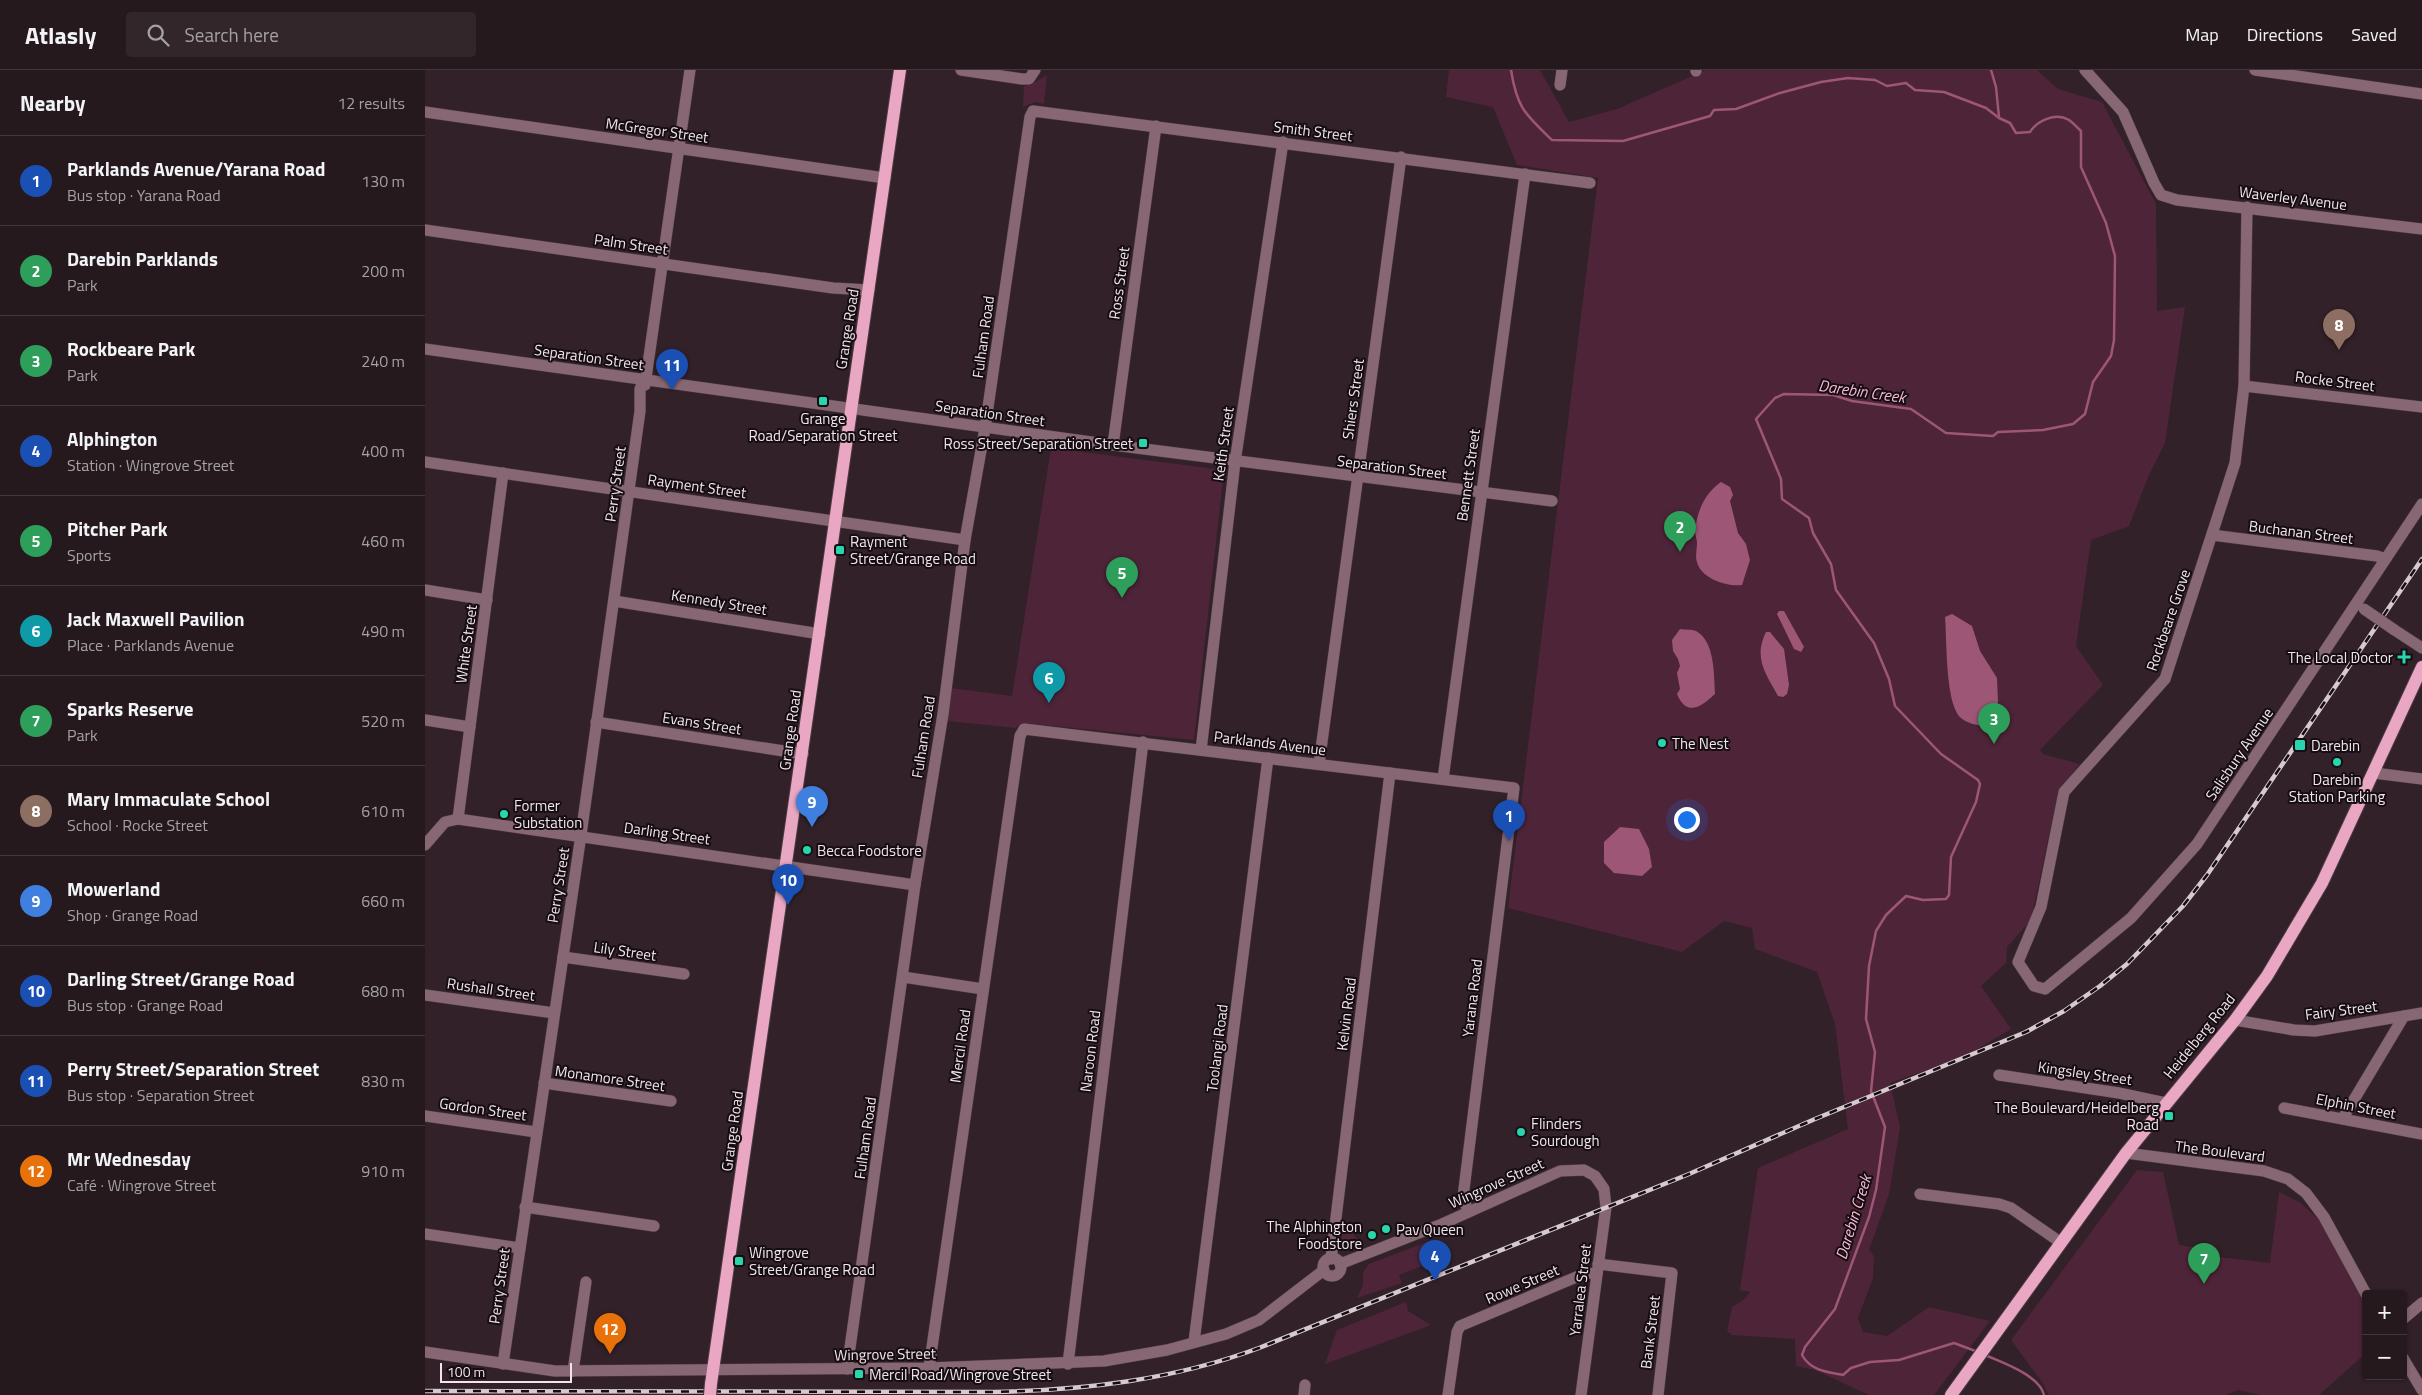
<!DOCTYPE html>
<meta charset="utf-8">
<style>
body{margin:0;font-family:"Titillium Web",sans-serif;background:#32262b;color:#f1f3f6}
.controls{position:absolute;right:15px;bottom:15px;display:grid;overflow:hidden;border-radius:5px;box-shadow:0 1px 4px #0004}
.controls button{width:45px;height:45px;display:grid;place-items:center;padding:0;border:0;border-bottom:1px solid #42383c;background:#26191e;color:#f1f3f6;font:25px sans-serif}
.scale{position:absolute;left:15px;bottom:12px;width:132px;box-sizing:border-box;padding-left:5px;border:2px solid #f1e5ea;border-top:0;font-size:14px;line-height:18px;white-space:nowrap;color:#f1e5ea;-webkit-text-stroke:4px #150d11;paint-order:stroke}
.you{position:absolute;left:1261px;top:749px;width:18px;height:18px;margin:-12px;border:4px solid #fff;border-radius:50%;background:#1a73e8;box-shadow:0 0 0 8px #1a73e833}
.badge{display:grid;place-items:center;width:32px;height:32px;border-radius:50%;background:#2563eb;color:#fff;font-size:16px;font-weight:700}
.pin{position:absolute;translate:-50% -41px;filter:drop-shadow(0 1px 2px #0008)}
.pin::after{content:'';position:absolute;top:26px;width:18px;height:15px;background:inherit;clip-path:polygon(0 0,100% 0,50% 100%)}
.list{margin:0;padding:0;list-style:none}
h2{display:flex;justify-content:space-between;align-items:center;height:65px;margin:0;padding:0 20px;font-size:21px}
h2 small{font-size:16px;font-weight:400;color:#a4a0a4}
.list li{display:grid;grid-template-columns:32px 1fr auto;gap:15px;align-items:center;box-sizing:border-box;height:90px;padding:0 20px;border-top:1px solid #42383c}
.list b{display:block;font-size:19px;white-space:nowrap}
.list p{margin:0;font-size:16px;white-space:nowrap;color:#a4a0a4}
.list em{font-size:16px;font-style:normal;color:#a4a0a4}
.icon{flex:none;width:28px;height:28px;fill:none;stroke:currentColor;stroke-width:2;stroke-linecap:round;stroke-linejoin:round}
.map{position:relative;flex:none;width:1997px;height:1325px;overflow:hidden}
header{display:flex;align-items:center;gap:30px;box-sizing:border-box;height:70px;padding:0 25px;background:#26191e;border-bottom:1px solid #42383c}
header strong{font-size:24px}
nav{display:flex;gap:28px;margin-inline-start:auto;font-size:18px}
.search{width:350px;height:45px;background:#32262b;display:flex;align-items:center;gap:12px;box-sizing:border-box;padding:0 18px;border-radius:5px;color:#a4a0a4;font-size:19px}
main{display:flex}
aside{flex:1;background:#26191e}
.map>svg:first-child{display:block}
.green{fill:#4e2438}
.water{fill:#9e5677}
.lines{fill:none;stroke-linecap:round;stroke-linejoin:round}
.stream{stroke:#9e5677;stroke-width:2.5}
.minor-casing{stroke:#4d3c43;stroke-width:12}
.major-casing{stroke:#4d3c43;stroke-width:14}
.minor{stroke:#886775;stroke-width:11}
.major{stroke:#eaa7c4;stroke-width:12}
.rail-casing{stroke:#d6cacf;stroke-width:4.5}
.rail{stroke:#150d11;stroke-width:2.5;stroke-dasharray:8;stroke-linecap:butt}
.minor-bridge-casing{stroke:#4d3c43;stroke-width:12;stroke-linecap:butt}
.major-bridge-casing{stroke:#4d3c43;stroke-width:14;stroke-linecap:butt}
.minor-bridge{stroke:#886775;stroke-width:11}
.major-bridge{stroke:#eaa7c4;stroke-width:12}
.poi-dot{fill:#29d5ad;stroke:#150d11;stroke-width:2}
.labels{text-anchor:middle;dominant-baseline:central;stroke-width:4;stroke-linejoin:round;paint-order:stroke}
.street-label{font-size:15px;fill:#f1e5ea;stroke:#150d11}
.poi-label{font-size:15px;fill:#f1e5ea;stroke:#150d11;text-anchor:start}
.water-label{font-size:16px;font-style:italic;fill:#f9bad5;stroke:#150d11}
</style>
<header>
<strong>Atlasly</strong>
<div class="search"><svg class="icon" aria-label="search" viewBox="0 0 24 24"><circle cx="10" cy="10" r="6"/><path d="M15 15l6 6"/></svg>Search here</div>
<nav><a>Map</a><a>Directions</a><a>Saved</a></nav>
</header>
<main>
<aside>
<h2>Nearby<small>12 results</small></h2>
<ul class="list">
<li><span class="badge" style="background:#1a4fb4">1</span><div><b>Parklands Avenue/Yarana Road</b><p>Bus stop · Yarana Road</p></div><em>130 m</em></li>
<li><span class="badge" style="background:#2e9e5b">2</span><div><b>Darebin Parklands</b><p>Park</p></div><em>200 m</em></li>
<li><span class="badge" style="background:#2e9e5b">3</span><div><b>Rockbeare Park</b><p>Park</p></div><em>240 m</em></li>
<li><span class="badge" style="background:#1a4fb4">4</span><div><b>Alphington</b><p>Station · Wingrove Street</p></div><em>400 m</em></li>
<li><span class="badge" style="background:#2e9e5b">5</span><div><b>Pitcher Park</b><p>Sports</p></div><em>460 m</em></li>
<li><span class="badge" style="background:#0f9aa8">6</span><div><b>Jack Maxwell Pavilion</b><p>Place · Parklands Avenue</p></div><em>490 m</em></li>
<li><span class="badge" style="background:#2e9e5b">7</span><div><b>Sparks Reserve</b><p>Park</p></div><em>520 m</em></li>
<li><span class="badge" style="background:#8d6e63">8</span><div><b>Mary Immaculate School</b><p>School · Rocke Street</p></div><em>610 m</em></li>
<li><span class="badge" style="background:#3f7fe0">9</span><div><b>Mowerland</b><p>Shop · Grange Road</p></div><em>660 m</em></li>
<li><span class="badge" style="background:#1a4fb4">10</span><div><b>Darling Street/Grange Road</b><p>Bus stop · Grange Road</p></div><em>680 m</em></li>
<li><span class="badge" style="background:#1a4fb4">11</span><div><b>Perry Street/Separation Street</b><p>Bus stop · Separation Street</p></div><em>830 m</em></li>
<li><span class="badge" style="background:#e8710a">12</span><div><b>Mr Wednesday</b><p>Café · Wingrove Street</p></div><em>910 m</em></li>
</ul>
</aside>
<div class="map">
<svg width="1997" height="1325" viewBox="0 0 1997 1325">
<rect width="100%" height="100%" fill="#322128"/>
<g class="green">
<path d="M1024,0h91l29,52 48,-13 89,-39h331l21,19 44,13 54,102 1,107 28,-4 -20,136 -16,32 -20,51 -38,14 -15,106 27,39 -63,65 3,4 37,10 -22,28 -27,128 -24,27 -1,16 -25,23 30,43 -49,29 -72,25 10,44 -11,67 -20,56 5,6 -1,22 -15,40 5,14 24,4 42,-29 61,14 -56,74h-65l-54,-25 -19,-4 -1,-27 -64,-4v-2l-4,-1 5,-25 14,-9 4,-6 -10,-2 18,-122 90,-39 -13,-105 -18,-52 -62,-23 -3,-21 -28,-7 -42,31 -174,-44 90,-730 -81,-13 -24,-58 -47,-10z"/>
<path d="M622,5l-3,29 -9,-2 -12,5 1,-21 8,-2z"/>
<path d="M626,378l173,22 -30,270 -171,-17 -7,5 -69,-7 4,-33 61,8z"/>
<path d="M1712,1100l26,2 16,73 40,6 -1,6 52,6 9,-71 22,11 19,18 46,84v48l-47,42h-59l-21,-5 -14,5h-176l-7,-13 -31,-42z"/>
<path d="M919,1150l15,22 -19,8z"/>
<path d="M1004,1171l8,19 -38,15 3,8 -45,15 6,-13v-12l6,-9z"/>
<path d="M981,1232l2,9 23,14 -106,39 12,-34z"/>
</g>
<g class="water">
<path d="M1296,412l9,5 3,8 -3,6 8,32 8,11 4,16 -8,25c-14,2 -41,-6 -45,-23 -2,-5 0,-13 0,-19 0,-4 -2,-8 -2,-12 2,-20 10,-38 26,-49z"/>
<path d="M1354,541h5l20,36 -3,5 -7,-3 -17,-35z"/>
<path d="M1527,544l20,12 8,25 17,27 1,24 -8,23c-10,1 -20,0 -29,-7 -16,-14 -14,-79 -16,-101z"/>
<path d="M1255,559c5,1 12,0 16,2 19,10 18,44 19,63 -13,12 -28,24 -38,0l3,-5 -3,-16 3,-7 -2,-7 -5,-8 -1,-11z"/>
<path d="M1341,562h4l14,17 5,36 -2,9 -4,3 -5,-1c-12,-22 -25,-38 -12,-64z"/>
<path d="M1195,757l19,2 10,20 3,18 -10,9 -28,-3 -10,-10v-21z"/>
</g>
<g class="lines">
<g class="stream">
<path d="M1086,0c6,38 14,44 41,70l71,1 87,-25 4,-6 22,-1 44,-16 41,-11 27,-4 27,2 12,6 19,-3 9,7 29,2 42,16 13,10 11,5 6,10 14,-1c7,-11 25,-20 39,-12 4,3 8,7 12,11v36l25,56 9,33 -1,84 -3,16 -18,26 -8,32 -12,10 -30,6 -45,2 -5,4 -47,-3 -35,-24 -59,-8 -19,-6 -49,-1 -9,4 -19,21 25,60 1,20 27,19 4,15 18,31 5,26 38,53 15,36 6,27 46,48 37,26 2,4 -4,18 -25,55 -2,38 -3,4 -23,1 -17,-4 -20,19 -10,16 -7,35 -3,53 9,33 -4,39 14,36 -9,63 -7,27 -34,92 -30,38 -3,8c9,16 25,17 41,20l8,-7 19,-6 29,-2 55,-17 24,9"/>
<path d="M1566,0l5,17 3,30"/>
<path d="M1560,1285c18,8 54,20 59,40"/>
</g>
<defs>
<g id="minor">
<path d="M536,0l61,9h7l6,-9"/>
<path d="M1660,0l38,42 31,71 7,12 16,5 245,29"/>
<path d="M1830,0l167,24"/>
<path d="M1271,1v-1"/>
<path d="M1135,15l2,-15"/>
<path d="M0,42l460,66"/>
<path d="M1822,137l-3,179 -9,77 -70,216 -101,113 -23,115 -23,55 16,24 11,3 86,-71 66,-74 225,-340"/>
<path d="M0,160l408,58 36,2"/>
<path d="M0,279l688,96 439,56"/>
<path d="M220,315l45,-315"/>
<path d="M1819,316l178,21"/>
<path d="M688,375l43,-319"/>
<path d="M0,392l540,78"/>
<path d="M1787,465l165,21 8,3"/>
<path d="M0,520l62,10"/>
<path d="M189,531l206,33"/>
<path d="M1968,559l29,19"/>
<path d="M0,650l45,7"/>
<path d="M171,652l207,32"/>
<path d="M776,680l34,-288 48,-320"/>
<path d="M894,694l82,-607"/>
<path d="M1949,703l48,6"/>
<path d="M1018,709l82,-605"/>
<path d="M33,749l45,-346"/>
<path d="M0,775l20,-23 13,-3 457,66"/>
<path d="M138,887l121,17"/>
<path d="M478,907l80,12"/>
<path d="M0,925l129,18"/>
<path d="M1810,950l59,10 21,1 107,-18"/>
<path d="M1574,1005l120,18 47,10"/>
<path d="M119,1013l127,18"/>
<path d="M1859,1038l138,26"/>
<path d="M0,1046l111,16"/>
<path d="M1918,1048l61,-102"/>
<path d="M1701,1083l138,18 24,8 18,14 18,24 42,77"/>
<path d="M1495,1124l79,10 12,4 49,34"/>
<path d="M100,1137l129,19"/>
<path d="M0,1164l95,14"/>
<circle cx="907" cy="1197" r="9"/>
<path d="M906,1189l59,-486"/>
<path d="M915,1194l102,-40 118,-53 24,-1 11,6 9,13 2,18 -25,188"/>
<path d="M1173,1194l74,9 -14,122"/>
<path d="M1978,1249l19,-16"/>
<path d="M769,1272l74,-584"/>
<path d="M0,1282l130,19 374,-3 175,-7 63,-11 59,-16 33,-14 65,-50"/>
<path d="M1978,1288l19,32"/>
<path d="M78,1294l78,-529 59,-424v-22l5,-10"/>
<path d="M643,1294l75,-622"/>
<path d="M504,1298l91,-632 4,-7 490,59 -51,409 5,14"/>
<path d="M422,1299l68,-484 28,-171 22,-174 20,-112 45,-311 3,-6 557,72"/>
<path d="M148,1301l13,-89"/>
<path d="M879,1325l1,-10"/>
<path d="M1023,1325l9,-63 3,-6 126,-53 11,1"/>
</g>
<g id="major">
<path d="M286,1314l189,-1314"/>
<path d="M1526,1325l175,-242 109,-133 32,-44 55,-93 100,-216"/>
</g>
</defs>
<use href="#minor" class="minor-casing"/>
<use href="#major" class="major-casing"/>
<use href="#minor" class="minor"/>
<use href="#major" class="major"/>
<defs>
<path id="rail" d="M0,1321l569,1c91,-2 179,-12 265,-44l430,-174 126,-55 211,-87 38,-21 36,-25 27,-22 56,-58 24,-31 215,-316"/>
</defs>
<use href="#rail" class="rail-casing"/>
<use href="#rail" class="rail"/>
<defs>
<path id="minor-bridge" d="M1939,539l29,20"/>
<path id="major-bridge" d="M285,1325l1,-11"/>
</defs>
<use href="#minor-bridge" class="minor-bridge-casing"/>
<use href="#major-bridge" class="major-bridge-casing"/>
<use href="#minor-bridge" class="minor-bridge"/>
<use href="#major-bridge" class="major-bridge"/>
</g>
<g class="poi-dot">
<rect x="393" y="326" width="10" height="10" rx="2.5"/>
<rect x="713" y="368" width="10" height="10" rx="2.5"/>
<rect x="410" y="475" width="10" height="10" rx="2.5"/>
<path d="M1976.5 579.5h5v5h5v5h-5v5h-5v-5h-5v-5h5z"/>
<circle cx="1237" cy="673" r="5"/>
<rect x="1869" y="669" width="12" height="12" rx="2.5"/>
<circle cx="1912" cy="692" r="5"/>
<circle cx="79" cy="744" r="5"/>
<circle cx="382" cy="780" r="5"/>
<rect x="1739" y="1041" width="10" height="10" rx="2.5"/>
<circle cx="1096" cy="1062" r="5"/>
<circle cx="961" cy="1159" r="5"/>
<circle cx="947" cy="1165" r="5"/>
<rect x="309" y="1186" width="10" height="10" rx="2.5"/>
<rect x="429" y="1299" width="10" height="10" rx="2.5"/>
</g>
<g class="labels">
<g class="street-label">
<text transform="translate(232 60) rotate(8)">McGregor Street</text>
<text transform="translate(888 61) rotate(7)">Smith Street</text>
<text transform="translate(1868 128) rotate(7)">Waverley Avenue</text>
<text transform="translate(206 174) rotate(8)">Palm Street</text>
<text transform="translate(694 213) rotate(-82)">Ross Street</text>
<text transform="translate(422 259) rotate(-81)">Grange Road</text>
<text transform="translate(558 267) rotate(-82)">Fulham Road</text>
<text transform="translate(164 287) rotate(8)">Separation Street</text>
<text transform="translate(1910 311) rotate(7)">Rocke Street</text>
<text transform="translate(928 329) rotate(-82)">Shiers Street</text>
<text transform="translate(565 343) rotate(8)">Separation Street</text>
<text transform="translate(798 374) rotate(-82)">Keith Street</text>
<text transform="translate(967 397) rotate(7)">Separation Street</text>
<text transform="translate(1043 405) rotate(-82)">Bennett Street</text>
<text transform="translate(190 414) rotate(-82)">Perry Street</text>
<text transform="translate(272 416) rotate(8)">Rayment Street</text>
<text transform="translate(1876 462) rotate(7)">Buchanan Street</text>
<text transform="translate(294 532) rotate(9)">Kennedy Street</text>
<text transform="translate(1743 550) rotate(-71)">Rockbeare Grove</text>
<text transform="translate(41 574) rotate(-82)">White Street</text>
<text transform="translate(277 653) rotate(9)">Evans Street</text>
<text transform="translate(365 660) rotate(-82)">Grange Road</text>
<text transform="translate(498 667) rotate(-81)">Fulham Road</text>
<text transform="translate(845 673) rotate(7)">Parklands Avenue</text>
<text transform="translate(1814 684) rotate(-56)">Salisbury Avenue</text>
<text transform="translate(242 763) rotate(8)">Darling Street</text>
<text transform="translate(133 815) rotate(-81)">Perry Street</text>
<text transform="translate(200 881) rotate(8)">Lily Street</text>
<text transform="translate(66 919) rotate(8)">Rushall Street</text>
<text transform="translate(1047 928) rotate(-83)">Yarana Road</text>
<text transform="translate(1916 940) rotate(-7)">Fairy Street</text>
<text transform="translate(921 944) rotate(-83)">Kelvin Road</text>
<text transform="translate(1774 966) rotate(-51)">Heidelberg Road</text>
<text transform="translate(535 976) rotate(-82)">Mercil Road</text>
<text transform="translate(792 978) rotate(-83)">Toolangi Road</text>
<text transform="translate(665 981) rotate(-83)">Naroon Road</text>
<text transform="translate(1660 1003) rotate(8)">Kingsley Street</text>
<text transform="translate(185 1008) rotate(8)">Monamore Street</text>
<text transform="translate(1931 1036) rotate(11)">Elphin Street</text>
<text transform="translate(58 1039) rotate(8)">Gordon Street</text>
<text transform="translate(307 1061) rotate(-82)">Grange Road</text>
<text transform="translate(440 1068) rotate(-82)">Fulham Road</text>
<text transform="translate(1795 1081) rotate(7)">The Boulevard</text>
<text transform="translate(1071 1113) rotate(-24)">Wingrove Street</text>
<text transform="translate(1097 1214) rotate(-23)">Rowe Street</text>
<text transform="translate(74 1216) rotate(-82)">Perry Street</text>
<text transform="translate(1155 1220) rotate(-83)">Yarralea Street</text>
<text transform="translate(1225 1262) rotate(-83)">Bank Street</text>
<text transform="translate(460 1284) rotate(-1)">Wingrove Street</text>
</g>
<g class="poi-label">
<text x="398" y="348" text-anchor="middle">Grange<tspan x="398" dy="17">Road/Separation Street</tspan></text>
<text x="708" y="373" text-anchor="end">Ross Street/Separation Street</text>
<text x="425" y="471">Rayment<tspan x="425" dy="17">Street/Grange Road</tspan></text>
<text x="1968" y="587" text-anchor="end">The Local Doctor</text>
<text x="1247" y="673">The Nest</text>
<text x="1886" y="675">Darebin</text>
<text x="1912" y="709" text-anchor="middle">Darebin<tspan x="1912" dy="17">Station Parking</tspan></text>
<text x="89" y="735">Former<tspan x="89" dy="17">Substation</tspan></text>
<text x="392" y="780">Becca Foodstore</text>
<text x="1734" y="1037" text-anchor="end">The Boulevard/Heidelberg<tspan x="1734" dy="17">Road</tspan></text>
<text x="1106" y="1053">Flinders<tspan x="1106" dy="17">Sourdough</tspan></text>
<text x="937" y="1156" text-anchor="end">The Alphington<tspan x="937" dy="17">Foodstore</tspan></text>
<text x="971" y="1159">Pav Queen</text>
<text x="324" y="1182">Wingrove<tspan x="324" dy="17">Street/Grange Road</tspan></text>
<text x="444" y="1304">Mercil Road/Wingrove Street</text>
</g>
<g class="water-label">
<text transform="translate(1437 321) rotate(8)">Darebin Creek</text>
<text transform="translate(1428 1147) rotate(-73)">Darebin Creek</text>
</g>
</g>
</svg>
<div class="controls">
<button>+</button>
<button>−</button>
</div>
<div class="scale">100 m</div>
<div class="you"></div>
<div class="pin badge" style="left:1084px;top:771px;background:#1a4fb4">1</div>
<div class="pin badge" style="left:1255px;top:482px;background:#2e9e5b">2</div>
<div class="pin badge" style="left:1569px;top:674px;background:#2e9e5b">3</div>
<div class="pin badge" style="left:1010px;top:1211px;background:#1a4fb4">4</div>
<div class="pin badge" style="left:697px;top:528px;background:#2e9e5b">5</div>
<div class="pin badge" style="left:624px;top:633px;background:#0f9aa8">6</div>
<div class="pin badge" style="left:1779px;top:1214px;background:#2e9e5b">7</div>
<div class="pin badge" style="left:1914px;top:280px;background:#8d6e63">8</div>
<div class="pin badge" style="left:387px;top:757px;background:#3f7fe0">9</div>
<div class="pin badge" style="left:363px;top:835px;background:#1a4fb4">10</div>
<div class="pin badge" style="left:247px;top:320px;background:#1a4fb4">11</div>
<div class="pin badge" style="left:185px;top:1284px;background:#e8710a">12</div>
</div>
</main>
